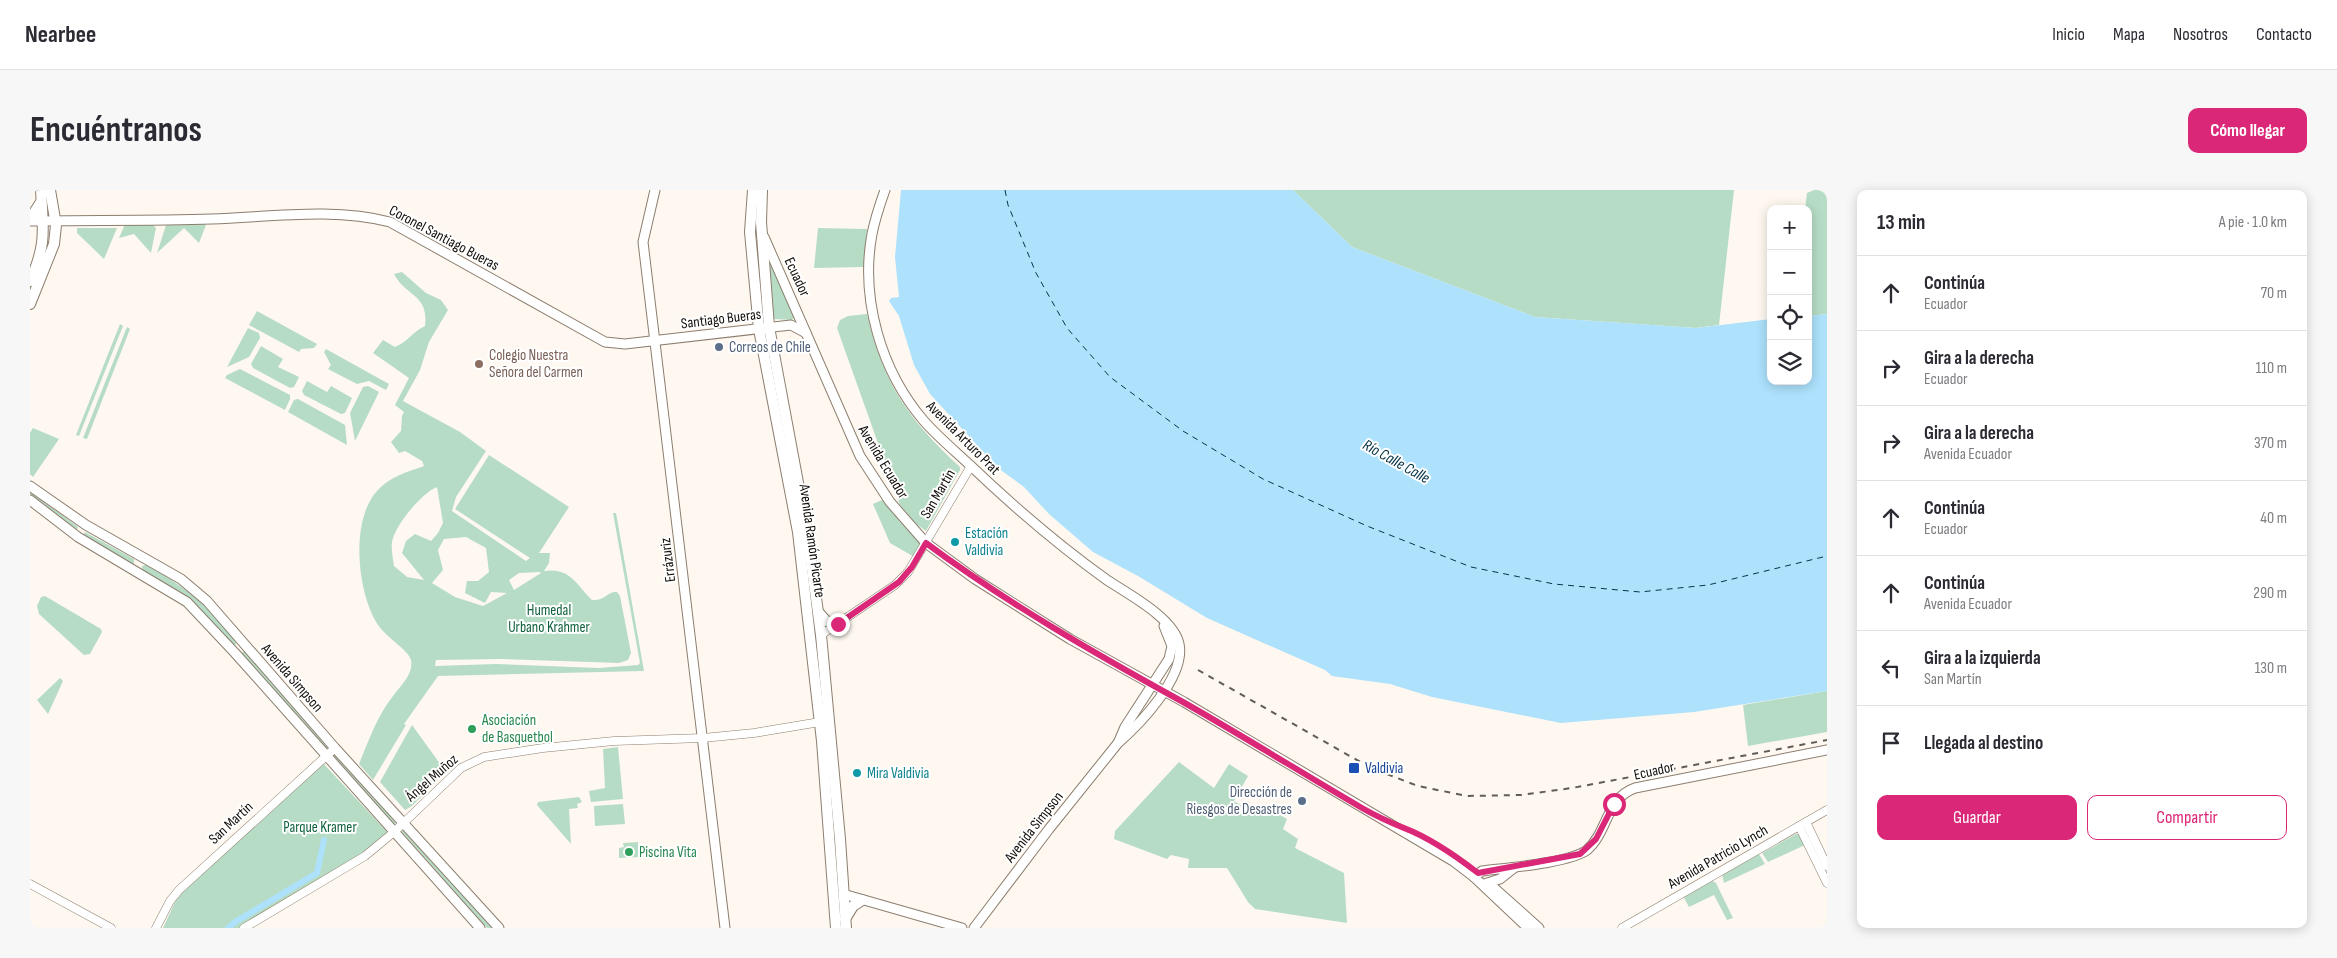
<!DOCTYPE html>
<html lang="es">
<meta charset="utf-8">
<style>
body{margin:0;font-family:"Sofia Sans Condensed",sans-serif;background:#f7f7f7;color:#2b2b33}
.controls{position:absolute;right:15px;top:15px;display:grid;overflow:hidden;border-radius:10px;box-shadow:0 2px 12px #0003}
.controls button{width:45px;height:45px;display:grid;place-items:center;padding:0;border:0;border-bottom:1px solid #e1e1e2;background:#fff;color:#2b2b33;font:25px sans-serif}
.stop{position:absolute;width:15px;height:15px;margin:-11px;border:4px solid #db2777;border-radius:50%;background:#fff}
.stop.end{background:#db2777;border-color:#fff;box-shadow:0 1px 5px #0008}
.list{margin:0;padding:0;list-style:none}
h2{display:flex;justify-content:space-between;align-items:center;height:65px;margin:0;padding:0 20px;font-size:21px}
h2 small{font-size:16px;font-weight:400;color:#7c7c81}
.list li{display:grid;grid-template-columns:32px 1fr auto;gap:15px;align-items:center;box-sizing:border-box;height:75px;padding:0 20px;border-top:1px solid #e1e1e2}
.list b{display:block;font-size:19px;white-space:nowrap}
.list p{margin:0;font-size:16px;white-space:nowrap;color:#7c7c81}
.list em{font-size:16px;font-style:normal;color:#7c7c81}
.actions{display:flex;gap:10px;padding:15px 20px}
.actions a{flex:1;padding:11px 0;border:1px solid #db2777;border-radius:10px;text-align:center;font-size:18px;color:#db2777}
.actions .main{background:#db2777;color:#fff}
.icon{flex:none;width:28px;height:28px;fill:none;stroke:currentColor;stroke-width:2;stroke-linecap:round;stroke-linejoin:round}
.map{position:relative;flex:none;width:1797px;height:738px;overflow:hidden;border-radius:10px}
header{display:flex;align-items:center;gap:30px;box-sizing:border-box;height:70px;padding:0 25px;background:#fff;border-bottom:1px solid #e1e1e2}
header strong{font-size:24px}
nav{display:flex;gap:28px;margin-inline-start:auto;font-size:18px}
.intro{display:flex;align-items:center;justify-content:space-between;box-sizing:border-box;height:120px;padding:0 30px}
h1{margin:0;font-size:35px}
.button{padding:12px 22px;border-radius:10px;background:#db2777;color:#fff;font-size:18px;font-weight:700}
main{display:flex;gap:30px;padding:0 30px}
aside{flex:1;background:#fff;border-radius:10px;box-shadow:0 2px 12px #0003}
.map>svg:first-child{display:block}
.green{fill:#b7dcc5;fill-rule:evenodd}
.water{fill:#ade1fc}
.lines{fill:none;stroke-linecap:round;stroke-linejoin:round}
.canal{stroke:#ade1fc;stroke-width:6}
.ferry{stroke:#083548;stroke-width:1;stroke-dasharray:6 5;stroke-linecap:butt}
.tertiary-casing{stroke:#8c7e6e;stroke-width:9}
.secondary-casing{stroke:#8c7e6e;stroke-width:11}
.primary-casing{stroke:#8c7e6e;stroke-width:12}
.trunk-casing{stroke:#8c7e6e;stroke-width:12}
.tertiary{stroke:#fff;stroke-width:8}
.secondary{stroke:#fff;stroke-width:9}
.primary{stroke:#fff;stroke-width:10}
.trunk{stroke:#fff;stroke-width:10}
.rail{stroke:#625c57;stroke-width:2;stroke-dasharray:6 6;stroke-linecap:butt}
.route{stroke:#db2777;stroke-width:6}
.service-dot{fill:#5c6f8a;stroke:#fff;stroke-width:2}
.education-dot{fill:#8d6e63;stroke:#fff;stroke-width:2}
.culture-dot{fill:#0f9aa8;stroke:#fff;stroke-width:2}
.leisure-dot{fill:#2e9e5b;stroke:#fff;stroke-width:2}
.transit-dot{fill:#1a4fb4;stroke:#fff;stroke-width:2}
.labels{text-anchor:middle;dominant-baseline:central;stroke-width:4;stroke-linejoin:round;paint-order:stroke}
.street-label{font-size:15px;fill:#110c07;stroke:#fff}
.service-label{font-size:15px;fill:#4e5e75;stroke:#fff;text-anchor:start}
.education-label{font-size:15px;fill:#785e54;stroke:#fff;text-anchor:start}
.culture-label{font-size:15px;fill:#0d838f;stroke:#fff;text-anchor:start}
.park-label{font-size:15px;fill:#10613d;stroke:#fff}
.leisure-label{font-size:15px;fill:#27864d;stroke:#fff;text-anchor:start}
.transit-label{font-size:15px;fill:#164399;stroke:#fff;text-anchor:start}
.water-label{font-size:16px;font-style:italic;fill:#083548;stroke:#fff}
</style>
<header>
<strong>Nearbee</strong>
<nav><a>Inicio</a><a>Mapa</a><a>Nosotros</a><a>Contacto</a></nav>
</header>
<div class="intro"><h1>Encuéntranos</h1><a class="button">Cómo llegar</a></div>
<main>
<div class="map">
<svg width="1797" height="738" viewBox="0 0 1797 738">
<rect width="100%" height="100%" fill="#fef8f1"/>
<g class="green">
<path d="M1263,0h441l-15,135 -23,3 -161,-11 -183,-70z"/>
<path d="M1784,0h13v124l-19,2v-107h-3l2,-16z"/>
<path d="M95,34l28,1 3,3 -5,25 -17,-19 -15,4z"/>
<path d="M174,34l2,1 -7,18 -15,-15 -27,25 9,-28z"/>
<path d="M47,38h40l-13,31 -27,-26z"/>
<path d="M788,38l49,1 -3,38 -50,1z"/>
<path d="M735,61l31,64 -4,5 -18,-1z"/>
<path d="M372,82l24,21 15,7 7,10 -19,32 -9,28 -17,31 57,31 26,19 -30,46 -4,14 74,50 4,-3 -75,-49 34,-54 80,52 -30,46h11l-1,10 -5,8c27,-4 33,15 48,29 14,1 15,-9 25,-8l3,4 11,57 -3,7 -9,3 -118,-4 -65,1 -1,6 61,-2 103,4 39,-3 2,-2 -27,-150h3l28,158 -206,5 -34,48 2,1 -33,55 -14,-16c10,-24 18,-48 34,-68 7,-10 21,-22 18,-36 -2,-9 -26,-24 -33,-35 -21,-32 -28,-105 -1,-134 12,-14 30,-19 47,-25l-2,-5 -17,-10 -6,2 -8,-11 10,-11 1,-15 2,-4 -9,-7 14,-27 -36,-25 10,-13 12,7c13,-5 18,-16 30,-21 4,-32 -19,-29 -31,-52zM407,297l6,36 -5,10 -7,8 -16,-7 -9,7 -4,12 22,27 -17,-3 -13,-11c-1,-7 -3,-17 -2,-24 3,-17 30,-49 45,-55zM436,347l20,11 3,24 -11,9h-11l-2,12 20,10 6,-11 16,1 -24,13 -28,-9 -23,-14 11,-13 -5,-20 6,-11zM489,383l21,-1 1,1 -27,17 -5,-10z"/>
<path d="M227,121l60,33 -3,4 -13,1 -2,3 -50,-27z"/>
<path d="M837,124c16,69 41,105 93,153v3l-34,61 -10,-7 -16,-19 -63,-177 3,-8 8,-4z"/>
<path d="M90,134l3,2 -44,110 -3,-1z"/>
<path d="M97,137l3,2 -43,110 -4,-1z"/>
<path d="M218,138l11,5 1,5 -11,19 -22,10z"/>
<path d="M231,156l22,13 -5,8 21,10 -5,10 -4,1 -37,-20 -2,-4z"/>
<path d="M296,159l63,35 -3,6 -17,-9 -12,3 -29,-15 3,-4 -7,-13z"/>
<path d="M210,179l50,26v4l-5,11 -60,-32 2,-3z"/>
<path d="M277,191l20,11 4,-6 21,12 -7,15 -4,1 -37,-19 -2,-4z"/>
<path d="M338,196l11,6 -24,49 -5,-28 13,-26z"/>
<path d="M268,209l47,26 2,20 -59,-33 6,-12z"/>
<path d="M3,238l26,11 -26,38 -3,-3v-41z"/>
<path d="M0,302l47,34 1,2 -2,2 -46,-33z"/>
<path d="M854,309l38,45 -6,14 -26,-15 -17,-39z"/>
<path d="M55,342l49,27v6l-3,1 -49,-29z"/>
<path d="M116,375l24,14 34,24 33,38 -2,5 -49,-50 -44,-24v-6z"/>
<path d="M15,406l56,33 1,3 -12,22 -6,1 -45,-41 -2,-8 4,-9z"/>
<path d="M215,459l86,98 -4,4 -86,-97z"/>
<path d="M30,488l3,3 -15,33 -11,-14z"/>
<path d="M1797,501v41l-79,14 -5,-41z"/>
<path d="M382,535l34,47 -34,34 -7,4 -25,-28z"/>
<path d="M588,557l5,52 -32,3 -2,-11 16,-3 -2,-39z"/>
<path d="M305,563l62,68 -2,3h-3l-60,-67z"/>
<path d="M1149,572l35,26 15,-24 19,12 -14,25 24,14 6,-9 23,13 -4,10 15,10 -3,9 49,25 3,50 -92,-14 -7,-7 -21,-34h-39l1,-9 -18,-4 -4,4 -53,-20 1,-8z"/>
<path d="M293,573l66,71 -30,23 -120,71h-76l12,-26 13,-17h3l22,-21v-2z"/>
<path d="M549,607l3,5 -5,2 1,4 -9,1 2,35 -34,-39 1,-3z"/>
<path d="M593,614l2,20 -30,2 -1,-20z"/>
<path d="M374,639l91,99h-8l-84,-95 -2,-2z"/>
<path d="M1766,644h4l5,11 -37,17 -6,-9z"/>
<path d="M608,652l1,15 -20,1v-10l5,-1 -1,-4z"/>
<path d="M1729,664l6,10 -41,19 -2,-9z"/>
<path d="M1681,690l5,3 17,35 -6,2 -13,-25 -25,12 -6,-11z"/>
</g>
<path class="water" d="M871,0h392l59,57 183,70 161,11 75,-9v62h37v-65l19,-2v377l-133,21 -133,11 -129,-26 -42,-13 -58,-8 -7,-6 -118,-52 -69,-42 -45,-24 -44,-38 -25,-27 -26,-19 -68,-74 -16,-29 -15,-49 -10,-15 2,-3 8,-1 -4,-40z"/>
<g class="lines">
<path class="canal" d="M198,738l7,-6 82,-49 7,-33"/>
<path class="ferry" d="M975,0l3,15 28,68 31,55 43,49 73,54 80,48 104,47 104,41 83,17 86,8 68,-7 119,-29"/>
<defs>
<g id="tertiary">
<path d="M791,445l74,-50 13,-13 63,-106"/>
<path d="M1776,632l21,44"/>
<path d="M1769,636l28,57"/>
<path d="M0,694l81,44"/>
<path d="M126,738l14,-27 9,-11 156,-142"/>
<path d="M214,738l121,-72 29,-24 67,-64 23,-11 59,-9 71,-7 89,-3 51,-5 66,-11"/>
<path d="M1592,738l205,-118"/>
</g>
<g id="secondary">
<path d="M625,0l-12,52 82,686"/>
<path d="M855,0c-5,14 -10,29 -13,44 -12,65 9,137 52,187 14,16 31,30 47,45 43,41 87,79 136,114 21,14 67,38 72,64 7,32 -39,80 -61,99l-69,86 -75,99"/>
<path d="M0,31c61,-1 121,0 182,-2 58,-2 122,-12 178,3l215,120 20,2 166,-19 15,8"/>
<path d="M734,47l96,219 30,46 36,41 49,36 95,60 114,63 269,159 21,16 54,51"/>
<path d="M0,296l56,39 95,54 26,22 128,147 164,180"/>
<path d="M0,310l48,37 109,65 48,51 245,275"/>
<path d="M1089,551l6,-14 44,-68 3,-13 -8,-20"/>
<path d="M1444,687l8,-6c23,-3 88,-8 105,-21 21,-18 19,-52 48,-62l192,-38"/>
<path d="M1454,694l16,-5 14,-11"/>
<path d="M1462,696l47,42"/>
<path d="M813,704l119,34"/>
</g>
<g id="primary">
<path d="M0,29l11,-17"/>
<path d="M0,91c17,-37 13,-52 11,-91"/>
<path d="M0,114l24,-60 2,-19 -6,-35"/>
</g>
<g id="trunk">
<path d="M723,0l-3,42 9,97 39,203 24,209 14,187"/>
<path d="M732,0l-1,32 8,105 38,204 14,104 19,204 6,89"/>
<path d="M789,423l7,8 12,3"/>
<path d="M815,729l8,-13 9,-6"/>
</g>
</defs>
<use href="#tertiary" class="tertiary-casing"/>
<use href="#secondary" class="secondary-casing"/>
<use href="#primary" class="primary-casing"/>
<use href="#trunk" class="trunk-casing"/>
<use href="#tertiary" class="tertiary"/>
<use href="#secondary" class="secondary"/>
<use href="#primary" class="primary"/>
<use href="#trunk" class="trunk"/>
<path class="rail" d="M1168,480l173,98 47,18 49,10 54,-1 51,-7 255,-48"/>
</g>
<g class="lines">
<path class="route" d="M808,434l61,-42 13,-15 14,-24c81,60 168,110 257,159 60,34 119,71 179,106 14,8 27,14 42,20 26,10 52,28 74,45l102,-19 16,-15 18,-35"/>
</g>
<g class="service-dot">
<circle cx="689" cy="157" r="5"/>
<circle cx="1272" cy="611" r="5"/>
</g>
<circle class="education-dot" cx="449" cy="174" r="5"/>
<g class="culture-dot">
<circle cx="925" cy="352" r="5"/>
<circle cx="827" cy="583" r="5"/>
</g>
<g class="leisure-dot">
<circle cx="442" cy="539" r="5"/>
<circle cx="599" cy="662" r="5"/>
</g>
<rect class="transit-dot" x="1318" y="572" width="12" height="12" rx="2.5"/>
<g class="labels">
<g class="street-label">
<text transform="translate(414 48) rotate(28)">Coronel Santiago Bueras</text>
<text transform="translate(767 87) rotate(65)">Ecuador</text>
<text transform="translate(691 129) rotate(-7)">Santiago Bueras</text>
<text transform="translate(933 248) rotate(45)">Avenida Arturo Prat</text>
<text transform="translate(853 272) rotate(59)">Avenida Ecuador</text>
<text transform="translate(908 304) rotate(-60)">San Martín</text>
<text transform="translate(782 351) rotate(82)">Avenida Ramón Picarte</text>
<text transform="translate(638 370) rotate(-97)">Errázuriz</text>
<text transform="translate(262 488) rotate(49)">Avenida Simpson</text>
<text transform="translate(1624 581) rotate(-12)">Ecuador</text>
<text transform="translate(402 588) rotate(-41)">Ángel Muñoz</text>
<text transform="translate(201 633) rotate(-43)">San Martín</text>
<text transform="translate(1004 637) rotate(-52)">Avenida Simpson</text>
<text transform="translate(1688 667) rotate(-30)">Avenida Patricio Lynch</text>
</g>
<g class="service-label">
<text x="699" y="157">Correos de Chile</text>
<text x="1262" y="602" text-anchor="end">Dirección de<tspan x="1262" dy="17">Riesgos de Desastres</tspan></text>
</g>
<g class="education-label">
<text x="459" y="165">Colegio Nuestra<tspan x="459" dy="17">Señora del Carmen</tspan></text>
</g>
<g class="culture-label">
<text x="935" y="343">Estación<tspan x="935" dy="17">Valdivia</tspan></text>
<text x="837" y="583">Mira Valdivia</text>
</g>
<g class="park-label">
<text x="519" y="420">Humedal<tspan x="519" dy="17">Urbano Krahmer</tspan></text>
<text x="290" y="637">Parque Kramer</text>
</g>
<g class="leisure-label">
<text x="452" y="530">Asociación<tspan x="452" dy="17">de Basquetbol</tspan></text>
<text x="609" y="662">Piscina Vita</text>
</g>
<g class="transit-label">
<text x="1335" y="578">Valdivia</text>
</g>
<g class="water-label">
<text transform="translate(1366 272) rotate(29)">Río Calle Calle</text>
</g>
</g>
</svg>
<div class="controls">
<button>+</button>
<button>−</button>
<button><svg class="icon" aria-label="locate" viewBox="0 0 24 24"><circle cx="12" cy="12" r="6"/><path d="M12 2v4M12 18v4M2 12h4M18 12h4"/></svg></button>
<button><svg class="icon" aria-label="layers" viewBox="0 0 24 24"><path d="M12 4l9 5-9 5-9-5zM3 14l9 5 9-5"/></svg></button>
</div>
<div class="stop" style="left:1584px;top:614px"></div>
<div class="stop end" style="left:808px;top:434px"></div>
</div>
<aside>
<h2>13 min<small>A pie · 1.0 km</small></h2>
<ul class="list">
<li><svg class="icon" aria-label="ahead" viewBox="0 0 24 24"><path d="M12 20V5M6 11l6-6 6 6"/></svg><div><b>Continúa</b><p>Ecuador</p></div><em>70 m</em></li>
<li><svg class="icon" aria-label="right" viewBox="0 0 24 24"><path d="M7 20v-9h11M14 6l5 5-5 5"/></svg><div><b>Gira a la derecha</b><p>Ecuador</p></div><em>110 m</em></li>
<li><svg class="icon" aria-label="right" viewBox="0 0 24 24"><path d="M7 20v-9h11M14 6l5 5-5 5"/></svg><div><b>Gira a la derecha</b><p>Avenida Ecuador</p></div><em>370 m</em></li>
<li><svg class="icon" aria-label="ahead" viewBox="0 0 24 24"><path d="M12 20V5M6 11l6-6 6 6"/></svg><div><b>Continúa</b><p>Ecuador</p></div><em>40 m</em></li>
<li><svg class="icon" aria-label="ahead" viewBox="0 0 24 24"><path d="M12 20V5M6 11l6-6 6 6"/></svg><div><b>Continúa</b><p>Avenida Ecuador</p></div><em>290 m</em></li>
<li><svg class="icon" aria-label="left" viewBox="0 0 24 24"><path d="M17 20v-9H6M10 6l-5 5 5 5"/></svg><div><b>Gira a la izquierda</b><p>San Martín</p></div><em>130 m</em></li>
<li><svg class="icon" aria-label="arrive" viewBox="0 0 24 24"><path d="M6 21V4h12l-3 4 3 4H6"/></svg><div><b>Llegada al destino</b></div></li>
</ul>
<div class="actions"><a class="main">Guardar</a><a>Compartir</a></div>
</aside>
</main>
